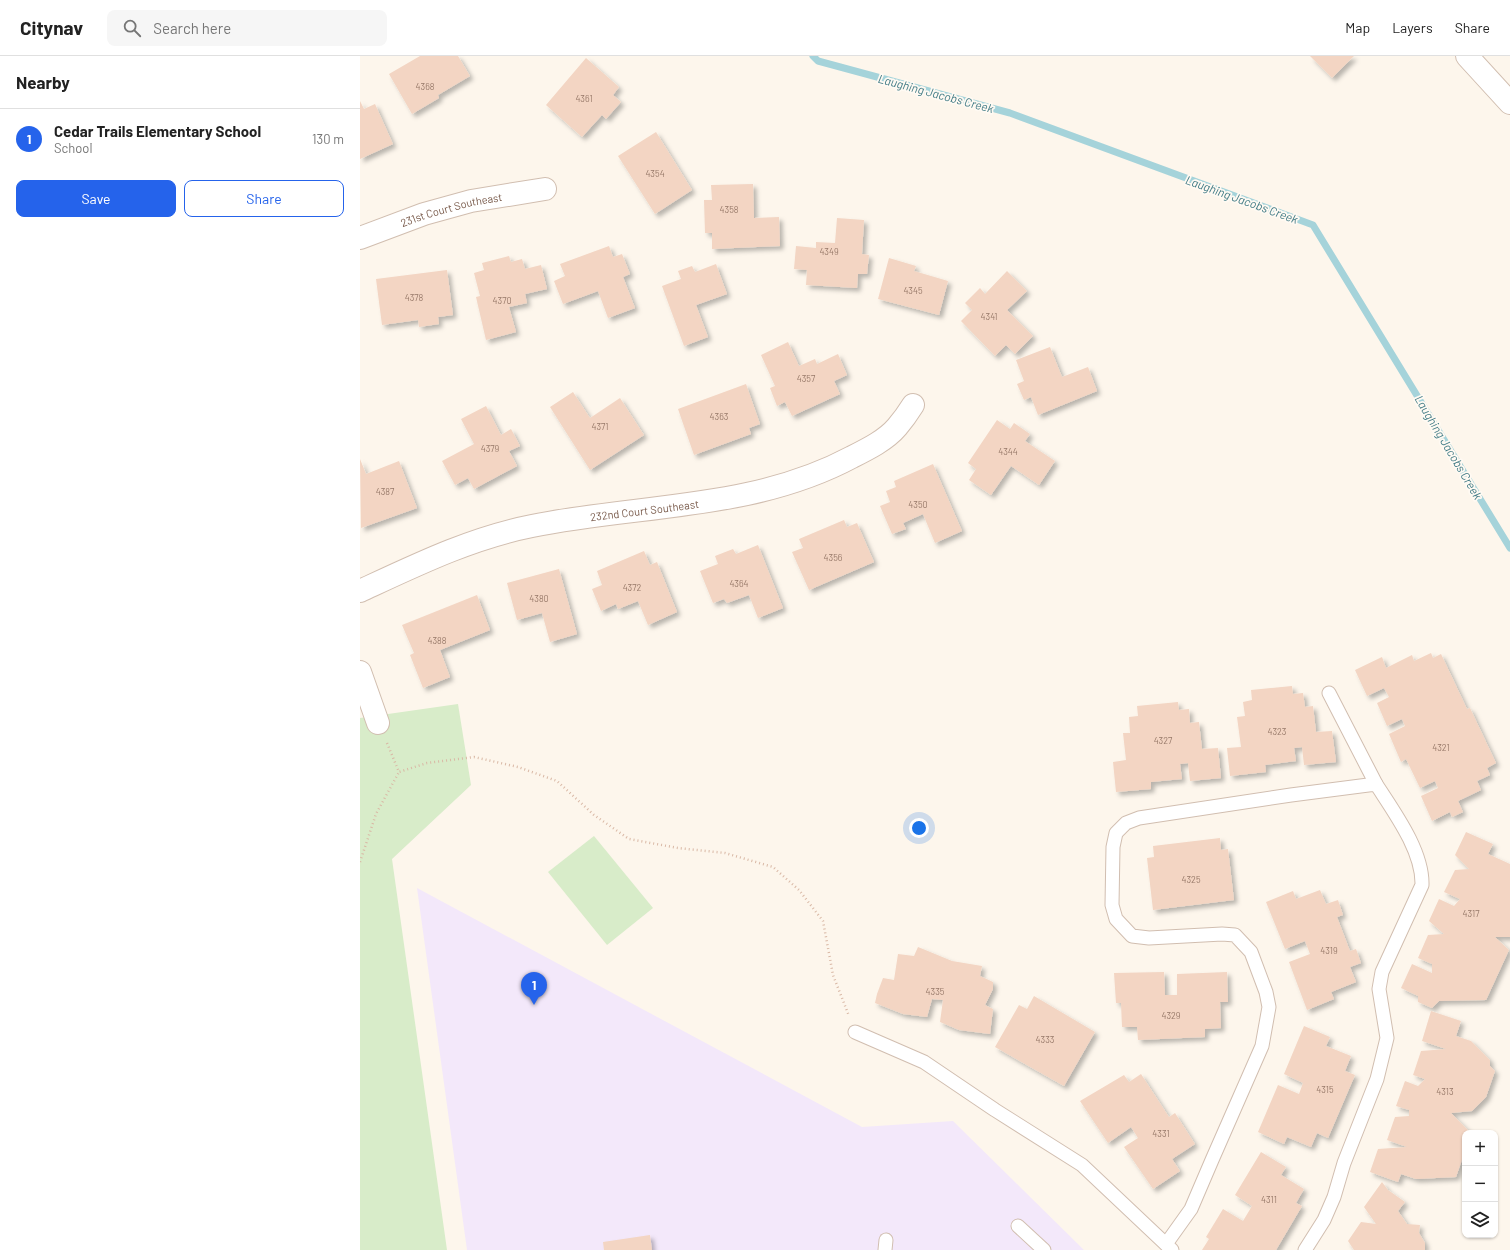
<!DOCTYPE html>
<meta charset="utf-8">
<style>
body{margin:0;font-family:Barlow,sans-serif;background:#f6f6f6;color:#222}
.controls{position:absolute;right:12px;bottom:12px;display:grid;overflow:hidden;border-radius:8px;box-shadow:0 1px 3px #0004}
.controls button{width:36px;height:36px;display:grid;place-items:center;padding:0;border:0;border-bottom:1px solid #e0e0e0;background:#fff;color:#222;font:20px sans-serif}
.you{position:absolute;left:559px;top:772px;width:14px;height:14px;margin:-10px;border:3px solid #fff;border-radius:50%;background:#1a73e8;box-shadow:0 0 0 6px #1a73e833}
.badge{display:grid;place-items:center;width:26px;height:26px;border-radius:50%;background:#2563eb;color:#fff;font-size:13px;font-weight:700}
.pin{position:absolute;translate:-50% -33px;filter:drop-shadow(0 1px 2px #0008)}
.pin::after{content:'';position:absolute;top:21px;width:14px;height:12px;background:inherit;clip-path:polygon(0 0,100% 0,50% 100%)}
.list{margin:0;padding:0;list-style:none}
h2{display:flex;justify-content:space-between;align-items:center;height:52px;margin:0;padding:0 16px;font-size:17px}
h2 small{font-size:13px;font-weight:400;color:#767676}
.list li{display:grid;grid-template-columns:26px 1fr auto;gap:12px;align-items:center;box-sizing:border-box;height:60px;padding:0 16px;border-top:1px solid #e0e0e0}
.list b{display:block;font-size:15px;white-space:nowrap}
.list p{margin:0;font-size:13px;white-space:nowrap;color:#767676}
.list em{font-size:13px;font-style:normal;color:#767676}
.actions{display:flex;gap:8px;padding:12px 16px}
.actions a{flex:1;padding:9px 0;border:1px solid #2563eb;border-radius:8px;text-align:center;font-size:14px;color:#2563eb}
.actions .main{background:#2563eb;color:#fff}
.icon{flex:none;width:22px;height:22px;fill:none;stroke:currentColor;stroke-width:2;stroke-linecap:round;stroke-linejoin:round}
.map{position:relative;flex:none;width:1150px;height:1194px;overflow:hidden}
header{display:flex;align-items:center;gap:24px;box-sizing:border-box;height:56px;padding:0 20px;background:#fff;border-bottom:1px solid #e0e0e0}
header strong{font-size:19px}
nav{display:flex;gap:22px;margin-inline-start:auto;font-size:14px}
.search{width:280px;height:36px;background:#f6f6f6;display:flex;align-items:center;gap:10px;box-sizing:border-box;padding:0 14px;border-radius:8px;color:#767676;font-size:15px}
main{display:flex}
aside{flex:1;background:#fff}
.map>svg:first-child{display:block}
.education{fill:#f3e8fa}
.green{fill:#d8ecc9}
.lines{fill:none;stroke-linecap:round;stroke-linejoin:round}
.stream{stroke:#a5d3da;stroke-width:7}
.building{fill:#f3d5c3;filter:url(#shadow)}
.service-casing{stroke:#d1beb0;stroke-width:15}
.minor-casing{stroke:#d1beb0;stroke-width:24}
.path{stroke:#d9b8a5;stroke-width:2.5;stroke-dasharray:1 3;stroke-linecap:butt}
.service{stroke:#fff;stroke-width:13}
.minor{stroke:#fff;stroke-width:22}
.labels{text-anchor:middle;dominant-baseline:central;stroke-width:3.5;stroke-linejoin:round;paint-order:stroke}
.number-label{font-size:9px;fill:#987a6a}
.street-label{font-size:11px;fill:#7a5c4d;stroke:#fffaf3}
.water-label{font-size:12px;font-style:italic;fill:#437c86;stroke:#fffaf3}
</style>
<header>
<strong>Citynav</strong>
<div class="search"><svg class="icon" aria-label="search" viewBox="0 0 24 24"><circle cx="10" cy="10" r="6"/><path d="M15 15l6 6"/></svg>Search here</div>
<nav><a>Map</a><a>Layers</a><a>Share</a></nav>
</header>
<main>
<aside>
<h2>Nearby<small></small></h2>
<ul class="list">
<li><span class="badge">1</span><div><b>Cedar Trails Elementary School</b><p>School</p></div><em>130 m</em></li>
</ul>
<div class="actions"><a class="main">Save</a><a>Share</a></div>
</aside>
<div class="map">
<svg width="1150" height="1194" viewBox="0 0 1150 1194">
<defs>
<filter id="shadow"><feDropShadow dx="3.5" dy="3.5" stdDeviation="2" flood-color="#0004"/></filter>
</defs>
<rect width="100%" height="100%" fill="#fdf6ec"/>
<path class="education" d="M57,832l445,239 91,-6 131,129h-617z"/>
<g class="green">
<path d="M98,648l13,81 -79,74 55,391h-87v-532z"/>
<path d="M234,780l59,72 -46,37 -59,-73z"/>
</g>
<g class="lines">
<path class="stream" d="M453,0l5,5 192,52 303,112 197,323"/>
</g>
<g class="building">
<path d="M60,0h38l12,20 -32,19 1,3 -27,16 -23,-40z"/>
<path d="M950,0h44l-22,22z"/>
<path d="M226,2l33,29 -6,8 8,7 -15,17 -4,-4 -20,22 -36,-32z"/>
<path d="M0,45l4,8 11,-5 18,40 -33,15z"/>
<path d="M296,76l36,58 -37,24 -37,-58z"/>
<path d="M393,128l1,34 25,-1 1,29 -68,3v-16h-7l-1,-33h8l-1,-15z"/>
<path d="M477,162l27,2 -2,34 7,1 -2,19h-9l-1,14 -51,-3 1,-15 -13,-1 2,-23 20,2v-6l19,1z"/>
<path d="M249,190l4,11 9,-3 8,20 -7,3 12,31 -27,10 -10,-27 -35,13 -9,-23 11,-5 -5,-12z"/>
<path d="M149,200l2,6 11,-3 3,10 16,-4 6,24 -22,5 2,9 -18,4 7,25 -30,8 -10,-43 4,-1 -6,-23 10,-3 -2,-7z"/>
<path d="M529,202l27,8 -2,5 34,10 -9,34 -61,-16z"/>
<path d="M356,208l11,30 -31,11 12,32 -24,9 -22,-60 19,-7 -3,-8 14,-5 3,6z"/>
<path d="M87,214l6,45 -15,2 1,7 -20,3 -1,-7 -36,5 -6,-46z"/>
<path d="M647,215l20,20 -20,19 26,26 -18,18 -9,-9 -11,11 -34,-35 11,-11 -7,-7 15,-15 5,6z"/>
<path d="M428,286l11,24 16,-7 2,5 21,-10 9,21 -13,6 6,13 -48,22 -7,-14 -8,4 -7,-18 5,-2 -14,-31z"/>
<path d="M690,291l12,30 26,-10 9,24 -59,24 -7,-18 -7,3 -7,-16 7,-3 -8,-21z"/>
<path d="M386,328l14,40 -11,4 2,6 -57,21 -16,-46z"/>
<path d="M213,336l17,26 30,-20 24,37 -54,35 -40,-63z"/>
<path d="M126,350l15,29 10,-6 9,17 -11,5 8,15 -43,23 -6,-11 -13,7 -13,-24 32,-17 -13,-25z"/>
<path d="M637,364l13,9 4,-6 16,11 -5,7 30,20 -16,24 -28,-19 -20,29 -22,-15 7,-11 -8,-6z"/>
<path d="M0,403l6,15 33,-13 18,47 -56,20z"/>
<path d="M573,408l29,67 -27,12 -12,-29 -20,9 3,6 -14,5 -12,-28 10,-4 -4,-11 10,-4 -2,-6z"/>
<path d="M484,464l3,7 10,-4 17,39 -65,28 -17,-38 11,-4 -4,-9z"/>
<path d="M398,489l25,63 -25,10 -9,-23 -22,8 -3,-4 -11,4 -13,-32 18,-7 -3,-8 18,-7 3,5z"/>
<path d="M284,495l6,14 7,-3 20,50 -29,13 -10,-24 -20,8 -2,-5 -15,7 -9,-22 10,-4 -5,-14z"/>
<path d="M199,513l18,65 -27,8 -8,-29 -25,7 -10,-37z"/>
<path d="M117,539l13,35 -50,20 10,27 -27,11 -13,-33 4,-2 -12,-28z"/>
<path d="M1071,597l2,5 8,-4 26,55 3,-1 26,55 -9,5 3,7 -13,6 4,9 -23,11 5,11 -11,5 -2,-5 -18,9 -11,-25 17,-8 -3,-7 -15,7 -14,-29 -5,3 -12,-28 16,-8 -3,-7 -15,7 -10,-23 12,-6 -5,-9 -17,8 -12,-26 27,-13 4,11 26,-13 2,6z"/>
<path d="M932,630l1,8 10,-1 2,14 8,-1 3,26 16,-1 4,31 -32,3 -2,-18 -8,1 2,13 -31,4 1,7 -36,4 -3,-28 14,-1 -4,-30 8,-1 -2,-14 9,-2 -1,-10z"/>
<path d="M818,646l1,8 10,-1 1,14 9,-1 3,27 16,-1 3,30 -31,3 -2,-18 -8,1 2,15 -31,3v7l-35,3 -3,-30 13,-2 -3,-27h7l-1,-16 9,-1 -1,-10z"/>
<path d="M1106,776l27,12 -5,10 22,10v73h-15l14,13 -23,50 -47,1 -7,7 -14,-6v-6l-17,-8 11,-24 20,9v-9l-14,-6 10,-23 16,-1 -15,-13 10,-22 15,7 6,-7 -16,-7 11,-22 14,-1 -14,-14z"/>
<path d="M860,782l1,12 7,-1 6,51 -81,10 -6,-52 7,-1 -1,-11z"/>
<path d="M960,834l6,14 12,-4 5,15 -6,2 13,34 6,-2 5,14 -11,4 6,15 -25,10 3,7 -27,11 -18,-48 21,-8 -5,-13 -20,8 -19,-47 27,-11 3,8z"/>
<path d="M558,891l34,14 30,5 -2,10 13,6v7l-8,16 8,4 -3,25 -31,-4 -19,-8 3,-22 -11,-1 -5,18 -24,-3 -28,-11 2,-9 6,-16 11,2 4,-26 16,2z"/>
<path d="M804,916l1,23h12v-21l50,-2 1,30h-8l1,26 -16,1v8l-67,3 -1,-13h-15l-1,-24h-5l-2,-30z"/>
<path d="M674,940l61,36 -31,54 -69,-39 24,-42 8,4z"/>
<path d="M1071,955l30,10 -5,15 15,5 19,19v6l5,5 -9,26 -14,14 -21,2 20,20h-6v18l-9,26 -40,2 -15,-5 -3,8 -28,-10 8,-23 29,-2 -20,-7 8,-23 14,-1v-6l-13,-4 9,-25 13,5 7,-7 -12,-4 8,-24 25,-2 -24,-8z"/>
<path d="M944,970l26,11 -4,9 25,10 -6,15 10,4 -27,63 -11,-5 -6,14 -24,-10 -3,7 -26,-12 20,-47 21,9 4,-11 -19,-9z"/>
<path d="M781,1018l28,43 6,-4 20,31 -23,15 8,12 -27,18 -29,-42 14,-9 -7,-11 -23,16 -28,-42 44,-26 5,7z"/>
<path d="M901,1096l25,15 -5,8 23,14 -8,14 6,3 -26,44h-74l7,-11 -3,-2 17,-28 20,12 9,-15 -17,-11z"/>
<path d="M1022,1126l6,8 17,12 -7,9 9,13 13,1 -1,8 6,10v7h-71l-6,-9 13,-19 15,2 -12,-17z"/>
<path d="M290,1179l2,15h-48l-1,-8z"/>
</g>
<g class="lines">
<defs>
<g id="service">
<path d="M969,637l47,91"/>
<path d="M495,976l69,30 71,48 87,55 90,85"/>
<path d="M658,1170l26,24"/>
<path d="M806,1188l25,-35 21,-49 50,-114 7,-39 -3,-15 -15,-40 -16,-17 -13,-1 -73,4 -17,-2 -16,-17 -4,-14 1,-58 3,-14 10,-10 13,-5 152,-23 85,-11c18,28 47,67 46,101l-40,87 -3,17 8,49 -10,41 -33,84 -10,34 -10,23 -19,30"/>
<path d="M525,1194l1,-10"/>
</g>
<g id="minor">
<path d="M1107,0l43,47"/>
<path id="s1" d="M0,182l64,-24 47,-13 74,-12"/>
<path id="s2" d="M0,535c56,-26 111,-53 172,-65 108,-22 221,-16 320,-69 16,-8 34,-17 45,-30 6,-7 11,-14 16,-22"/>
<path d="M0,616l18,51"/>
</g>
</defs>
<use href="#service" class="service-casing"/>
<use href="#minor" class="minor-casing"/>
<g class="path">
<path d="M27,687l12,29 28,-9 47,-6 44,10 39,14 37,34 35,24 49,9 47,5 48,14 26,23 24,31 10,54 16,41"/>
<path d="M0,806l16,-48 23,-42"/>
</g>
<use href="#service" class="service"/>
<use href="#minor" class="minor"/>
</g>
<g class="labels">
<g class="number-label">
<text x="65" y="30">4368</text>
<text x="224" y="42">4361</text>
<text x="295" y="117">4354</text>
<text x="369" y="153">4358</text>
<text x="469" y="195">4349</text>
<text x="553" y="234">4345</text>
<text x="54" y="241">4378</text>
<text x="142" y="244">4370</text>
<text x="629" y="260">4341</text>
<text x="446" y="322">4357</text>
<text x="359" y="360">4363</text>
<text x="240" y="370">4371</text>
<text x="130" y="392">4379</text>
<text x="648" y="395">4344</text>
<text x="25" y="435">4387</text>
<text x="558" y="448">4350</text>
<text x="473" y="501">4356</text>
<text x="379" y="527">4364</text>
<text x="272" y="531">4372</text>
<text x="179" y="542">4380</text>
<text x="77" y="584">4388</text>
<text x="917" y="675">4323</text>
<text x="803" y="684">4327</text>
<text x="1081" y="691">4321</text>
<text x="831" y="823">4325</text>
<text x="1111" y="857">4317</text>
<text x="969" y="894">4319</text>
<text x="575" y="935">4335</text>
<text x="811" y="959">4329</text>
<text x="685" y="983">4333</text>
<text x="965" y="1033">4315</text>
<text x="1085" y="1035">4313</text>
<text x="801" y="1077">4331</text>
<text x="909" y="1143">4311</text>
</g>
<g class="street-label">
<text stroke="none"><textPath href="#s1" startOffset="96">231st Court Southeast</textPath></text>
<text stroke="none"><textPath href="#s2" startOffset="298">232nd Court Southeast</textPath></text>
</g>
<g class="water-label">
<text transform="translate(576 37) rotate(15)">Laughing Jacobs Creek</text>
<text transform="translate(882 143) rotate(20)">Laughing Jacobs Creek</text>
<text transform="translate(1089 391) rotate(59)">Laughing Jacobs Creek</text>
</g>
</g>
</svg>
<div class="controls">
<button>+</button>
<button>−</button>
<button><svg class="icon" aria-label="layers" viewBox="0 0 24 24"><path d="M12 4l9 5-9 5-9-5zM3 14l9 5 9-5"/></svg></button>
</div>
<div class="you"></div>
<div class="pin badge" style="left:174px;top:949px">1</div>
</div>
</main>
